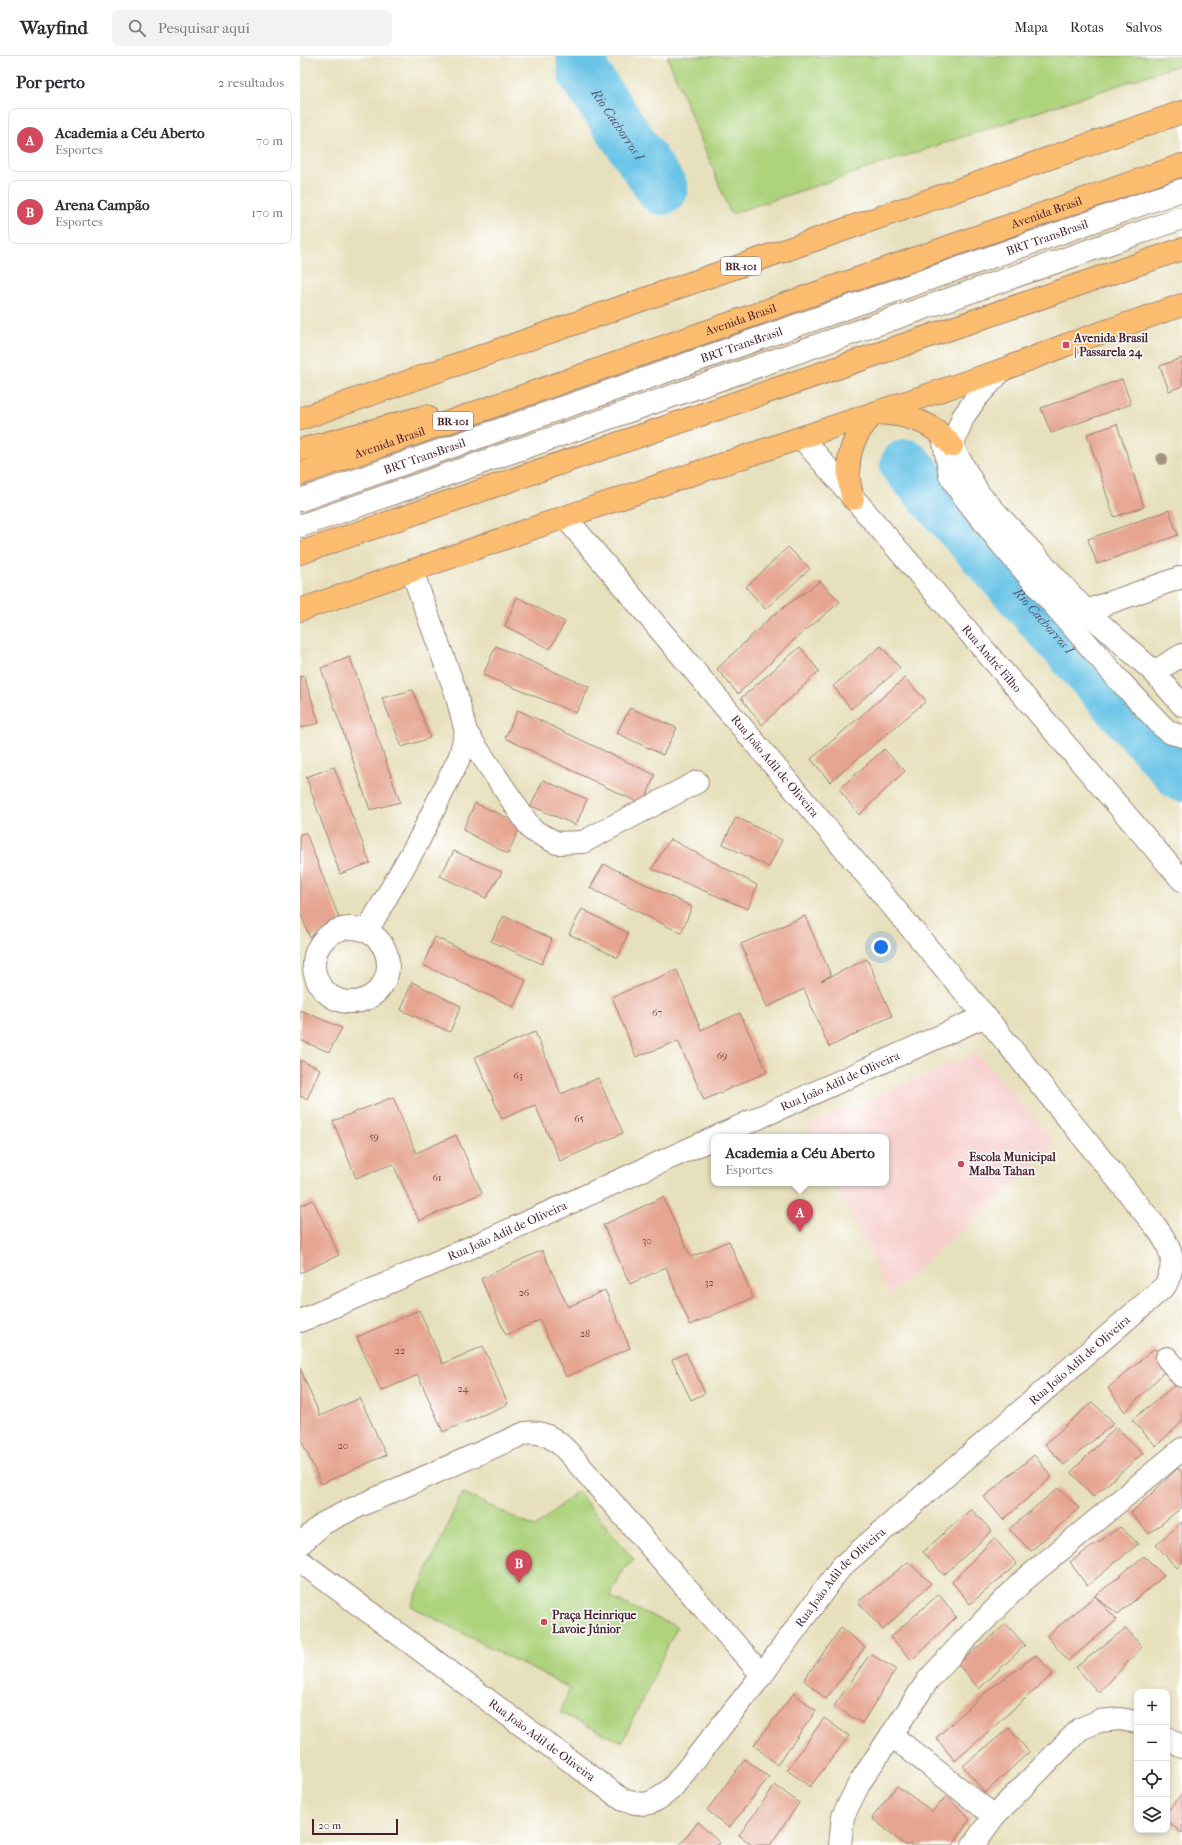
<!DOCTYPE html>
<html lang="pt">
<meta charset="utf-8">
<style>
body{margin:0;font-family:"IM FELL French Canon",serif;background:#f2f2f3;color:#2b2b33}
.controls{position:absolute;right:12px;bottom:12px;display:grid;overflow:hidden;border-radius:8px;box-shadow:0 2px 6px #0003}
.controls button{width:36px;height:36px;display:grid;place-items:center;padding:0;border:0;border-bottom:1px solid #e1e1e2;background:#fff;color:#2b2b33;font:20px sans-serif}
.scale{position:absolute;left:12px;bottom:10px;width:86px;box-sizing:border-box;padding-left:4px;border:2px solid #4a1f2b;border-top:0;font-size:11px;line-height:14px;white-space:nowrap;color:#4a1f2b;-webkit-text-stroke:3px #fff;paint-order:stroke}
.you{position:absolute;left:581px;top:891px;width:14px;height:14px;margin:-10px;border:3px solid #fff;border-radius:50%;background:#1a73e8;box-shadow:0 0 0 6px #1a73e833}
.badge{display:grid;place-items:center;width:26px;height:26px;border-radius:50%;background:#d1495b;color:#fff;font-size:13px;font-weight:700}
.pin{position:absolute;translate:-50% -33px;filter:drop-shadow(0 1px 2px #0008)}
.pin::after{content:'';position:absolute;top:21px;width:14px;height:12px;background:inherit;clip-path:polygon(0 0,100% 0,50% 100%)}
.popup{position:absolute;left:411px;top:1078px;width:178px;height:52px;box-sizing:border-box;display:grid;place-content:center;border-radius:8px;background:#fff;filter:drop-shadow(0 1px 3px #0005);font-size:13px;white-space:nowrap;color:#7c7c81}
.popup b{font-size:15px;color:#2b2b33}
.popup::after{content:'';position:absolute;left:50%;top:100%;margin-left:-8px;border:8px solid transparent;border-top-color:#fff}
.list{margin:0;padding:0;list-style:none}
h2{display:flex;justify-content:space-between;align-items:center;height:52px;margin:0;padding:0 16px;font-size:17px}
h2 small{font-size:13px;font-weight:400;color:#7c7c81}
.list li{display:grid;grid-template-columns:26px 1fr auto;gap:12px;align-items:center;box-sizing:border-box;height:64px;margin:0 8px 8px;padding:0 8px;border:1px solid #e1e1e2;border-radius:8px}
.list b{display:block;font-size:15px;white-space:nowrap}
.list p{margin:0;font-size:13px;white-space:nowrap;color:#7c7c81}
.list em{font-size:13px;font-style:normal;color:#7c7c81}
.icon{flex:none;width:22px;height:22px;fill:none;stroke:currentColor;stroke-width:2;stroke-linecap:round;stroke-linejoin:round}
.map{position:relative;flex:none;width:882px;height:1789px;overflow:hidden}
header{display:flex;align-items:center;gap:24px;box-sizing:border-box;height:56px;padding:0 20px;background:#fff;border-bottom:1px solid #e1e1e2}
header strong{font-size:19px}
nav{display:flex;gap:22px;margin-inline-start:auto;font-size:14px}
.search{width:280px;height:36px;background:#f2f2f3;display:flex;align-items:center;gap:10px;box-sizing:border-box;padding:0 14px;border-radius:8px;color:#7c7c81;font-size:15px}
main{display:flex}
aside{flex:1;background:#fff}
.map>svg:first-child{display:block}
.built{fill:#f7d0ce}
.green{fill:#add37d;stroke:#7c7954}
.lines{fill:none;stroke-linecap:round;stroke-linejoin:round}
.river{stroke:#69c4e7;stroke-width:52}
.building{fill:#e6a590}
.minor-casing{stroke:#988074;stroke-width:24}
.highway-casing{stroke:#988074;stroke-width:24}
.minor{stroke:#fff;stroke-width:22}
.highway{stroke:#fcbd6f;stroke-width:22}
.tree{fill:#a1947a}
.poi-dot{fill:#d1495b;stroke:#fff;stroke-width:1.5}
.labels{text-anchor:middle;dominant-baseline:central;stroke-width:3;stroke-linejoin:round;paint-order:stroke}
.number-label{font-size:10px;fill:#714044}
.shield{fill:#fff;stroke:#80626b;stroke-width:1}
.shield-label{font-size:11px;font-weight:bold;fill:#4a1f2b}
.street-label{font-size:12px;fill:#4a1f2b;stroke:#fff}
.poi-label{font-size:12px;font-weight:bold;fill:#4a1f2b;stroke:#fff;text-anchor:start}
.water-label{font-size:13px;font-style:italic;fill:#55596d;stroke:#fff}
</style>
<header>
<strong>Wayfind</strong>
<div class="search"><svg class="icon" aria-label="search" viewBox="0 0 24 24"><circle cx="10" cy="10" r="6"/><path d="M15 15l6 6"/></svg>Pesquisar aqui</div>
<nav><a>Mapa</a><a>Rotas</a><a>Salvos</a></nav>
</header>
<main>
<aside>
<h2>Por perto<small>2 resultados</small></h2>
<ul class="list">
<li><span class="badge">A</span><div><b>Academia a Céu Aberto</b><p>Esportes</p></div><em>70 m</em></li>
<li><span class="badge">B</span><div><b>Arena Campão</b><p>Esportes</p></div><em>170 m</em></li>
</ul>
</aside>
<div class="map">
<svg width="882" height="1789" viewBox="0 0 882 1789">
<rect width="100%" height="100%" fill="#fff"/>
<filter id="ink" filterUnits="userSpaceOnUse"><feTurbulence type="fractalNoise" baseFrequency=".025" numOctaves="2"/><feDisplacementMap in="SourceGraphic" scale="8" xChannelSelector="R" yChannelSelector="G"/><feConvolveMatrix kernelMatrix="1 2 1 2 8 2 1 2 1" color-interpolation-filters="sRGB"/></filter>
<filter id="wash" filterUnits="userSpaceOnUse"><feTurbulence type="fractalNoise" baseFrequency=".012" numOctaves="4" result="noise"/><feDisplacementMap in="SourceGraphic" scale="16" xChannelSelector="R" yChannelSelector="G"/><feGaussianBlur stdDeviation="0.9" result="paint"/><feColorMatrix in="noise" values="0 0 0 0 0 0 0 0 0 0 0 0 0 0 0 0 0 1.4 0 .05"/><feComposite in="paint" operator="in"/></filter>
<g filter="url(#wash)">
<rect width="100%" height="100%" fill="#e7e0bc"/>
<path class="built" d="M677,997l80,91 -168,151 -54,-112h51v-46h-73l-5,-12z"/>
<g class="green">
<path d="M367,0h515v8l-451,150z"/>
<path d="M277,1435l57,69 -10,9 -14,28 67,30 -55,115 -62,-29 10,-25 -72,-36 -87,-46 51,-113 73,34z"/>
</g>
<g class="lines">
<g class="river">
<path id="s1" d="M282,0l2,18 78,115"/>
<path id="s2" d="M606,409l276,311"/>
</g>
</g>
<g id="blocks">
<g class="building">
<path d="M882,302v28l-13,5 -9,-25z"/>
<path d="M822,323l9,25 -80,29 -10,-25z"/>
<path d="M817,368l27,83 -30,10 -27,-83z"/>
<path d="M869,454l9,25 -81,29 -9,-25z"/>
<path d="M488,491l22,22 -45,40 -19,-22z"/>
<path d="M520,525l20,21 -47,39 -55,53 -21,-25 55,-53z"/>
<path d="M217,541l48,25 -15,27 -45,-23z"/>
<path d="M196,590l93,41 -13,26 -93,-38z"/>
<path d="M581,590l19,22 -49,41 -18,-23z"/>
<path d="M500,591l19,24 -57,54 -21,-27z"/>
<path d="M50,601l50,145 -30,8 -49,-142z"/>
<path d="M4,620l15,47 -19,5v-51z"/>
<path d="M605,622l21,23 -96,81 -19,-23z"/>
<path d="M113,634l17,48 -28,9 -20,-49z"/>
<path d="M330,652l47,20 -14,27 -46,-22z"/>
<path d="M218,654l137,65 -12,30 -138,-67z"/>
<path d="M584,693l21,22 -46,44 -20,-26z"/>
<path d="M34,711l36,96 -30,11 -34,-97z"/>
<path d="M243,724l44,19 -11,26 -45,-19z"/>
<path d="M175,747l46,21 -13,30 -45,-24z"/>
<path d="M436,761l46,23 -13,27 -46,-23z"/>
<path d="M6,777l37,95 -33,10 -10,-26v-78z"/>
<path d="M370,783l87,46 -9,24 -96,-40z"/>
<path d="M154,795l48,21 -16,26 -46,-22z"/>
<path d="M304,808l88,43 -11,26 -91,-45z"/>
<path d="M282,853l46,24 -10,25 -49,-24z"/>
<path d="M204,860l48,23 -10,25 -51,-23z"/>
<path d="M505,860l26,59 -10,6 46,-22 25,57 -63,31 -25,-58 -37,18 -26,-63z"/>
<path d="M135,881l91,43 -12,27 -91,-42z"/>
<path d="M377,914l24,60 39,-17 27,59 -63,28 -26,-59 -42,16 -24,-60z"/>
<path d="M112,926l49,24 -11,26 -49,-22z"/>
<path d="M0,954l42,18 -13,24 -29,-12z"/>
<path d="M235,976l26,62 37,-16 25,55 -63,28 -25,-56 -33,14 -27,-62z"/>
<path d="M0,1004l20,9 -13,30 -7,-3z"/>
<path d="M93,1041l23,56 40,-18 26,58 -63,28 -26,-57 -37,14 -23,-57z"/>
<path d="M363,1141l28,60 38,-16 24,57 -63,27 -24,-58 -36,17 -27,-59z"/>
<path d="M13,1144l26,55 -39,18v-67z"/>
<path d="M242,1194l26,57 37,-17 25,58 -64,29 -26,-57 -34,15 -25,-56z"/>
<path d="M119,1254l24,54 40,-18 25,58 -65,28 -25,-57 -37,16 -24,-54z"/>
<path d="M854,1293l18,15 -47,48 -17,-24z"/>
<path d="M386,1297l19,40 -14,7 -19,-40z"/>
<path d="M0,1312l20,48 40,-18 26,57 -65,29 -21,-47z"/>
<path d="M880,1325l2,2v39l-26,24 -24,-26z"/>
<path d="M792,1346l22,21 -50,42 -19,-21z"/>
<path d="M816,1371l27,26 -50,44 -22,-25z"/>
<path d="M734,1399l18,22 -49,43 -19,-23z"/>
<path d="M878,1412l4,5v34l-33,27 -18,-21z"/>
<path d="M758,1432l21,20 -48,43 -22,-22z"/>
<path d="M671,1453l21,22 -48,44 -21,-23z"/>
<path d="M882,1466v41l-5,5 -21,-23z"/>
<path d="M820,1471l18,17 -51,42 -17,-24z"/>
<path d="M694,1482l23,26 -47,40 -18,-22z"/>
<path d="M844,1500l20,20 -46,38 -23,-18 22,24 -49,41 -21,-25 48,-40z"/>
<path d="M608,1506l23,21 -48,47 -25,-28z"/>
<path d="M639,1538l17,23 -44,43 -22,-23z"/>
<path d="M706,1568l19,21 -46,44 -21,-25z"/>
<path d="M541,1572l24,19 -39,52 -22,-19z"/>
<path d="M826,1572l16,19 -43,46 -23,-26z"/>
<path d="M570,1598l26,15 -34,54 -28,-17z"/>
<path d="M736,1599l17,19 -98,87 -19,-23 46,-43z"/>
<path d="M494,1637l22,18 -39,54 -23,-20z"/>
<path d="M524,1662l25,18 -39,51 -23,-17z"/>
<path d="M709,1672l20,24 -44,41 -22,-27z"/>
<path d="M445,1703l24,18 -40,51 -22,-18z"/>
<path d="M475,1729l24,18 -29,42h-18l-13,-10z"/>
<path d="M597,1730l35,25 15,-15 23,23 -17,26h-48l-33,-27z"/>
<path d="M882,1738v39l-15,-12v-9z"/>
<path d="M398,1766l22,21 -2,2h-38z"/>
</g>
</g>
</g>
<g filter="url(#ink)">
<use href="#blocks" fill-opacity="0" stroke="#988074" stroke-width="1"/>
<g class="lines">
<defs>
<g id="minor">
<path d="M702,314l-25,27 -14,20 -11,29 27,48 107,117 68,61 28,33"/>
<path id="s3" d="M502,382l380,442"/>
<path d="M644,386l6,33 11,18 41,52 116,134 45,48 8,6 11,3"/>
<path id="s4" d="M0,444l882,-310"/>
<path d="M0,470l882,-308"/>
<path d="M786,555l96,-34"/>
<path d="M854,616l28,-17"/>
<path d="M166,676l66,98 25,13 26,-1 114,-60"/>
<circle cx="51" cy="909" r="37"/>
<path d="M67,875l52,-91 41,-84 6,-24 -10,-39 -44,-122"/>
<path id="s5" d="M416,1081l269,-121"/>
<path id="s6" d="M0,1265l174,-75 240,-108"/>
<path d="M867,1302l15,18"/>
<path d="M0,1488l24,-21 26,-13 175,-77c18,-3 31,6 43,19l194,223"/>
<path id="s7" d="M0,1505l323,239c23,7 30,5 49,-12l90,-113 79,-108 324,-281c13,-24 6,-39 -9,-59l-171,-211 -420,-499"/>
<path d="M591,1679l103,81"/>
<path d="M867,1682l15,9"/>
<path d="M540,1789l3,-29 17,-34 68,-102 34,-37 60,-61 160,-133"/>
<path d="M673,1789l21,-29 86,-87 19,-8 21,-2 17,3"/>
</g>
<g id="highway">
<path d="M0,363l882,-307"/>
<path d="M0,394l126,-34"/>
<path id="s8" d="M0,418l882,-309"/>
<path d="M553,443c-10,-34 -4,-62 22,-86 30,1 58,8 77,33"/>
<path d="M0,497l882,-304"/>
<path d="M0,554l265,-93 437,-147 64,-25 116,-40"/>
</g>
</defs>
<use href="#minor" class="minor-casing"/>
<use href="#highway" class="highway-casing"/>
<use href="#minor" class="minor"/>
<use href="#highway" class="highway"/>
</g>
<circle class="tree" cx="862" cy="403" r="6"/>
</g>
<g class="poi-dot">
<rect x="762" y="285" width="8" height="8" rx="2"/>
<circle cx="661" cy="1108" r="4"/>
<circle cx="244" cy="1566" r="4"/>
</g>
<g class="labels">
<g class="number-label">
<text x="357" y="957">67</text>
<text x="422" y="1000">69</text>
<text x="218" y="1020">63</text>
<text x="279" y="1063">65</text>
<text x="74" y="1081">59</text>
<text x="137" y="1122">61</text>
<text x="347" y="1185">30</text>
<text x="409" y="1227">32</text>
<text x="224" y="1237">26</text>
<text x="285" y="1278">28</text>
<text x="100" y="1295">22</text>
<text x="163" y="1333">24</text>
<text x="43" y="1390">20</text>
</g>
<g class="shield">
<rect x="421" y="201" width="40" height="18" rx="3"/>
<rect x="133" y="356" width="40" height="18" rx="3"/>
</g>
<g class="shield-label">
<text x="441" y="210">BR-101</text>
<text x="153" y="365">BR-101</text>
</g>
<g class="street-label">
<text stroke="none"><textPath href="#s8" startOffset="791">Avenida Brasil</textPath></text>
<text stroke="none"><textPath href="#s4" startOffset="792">BRT TransBrasil</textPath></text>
<text stroke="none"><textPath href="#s8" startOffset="467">Avenida Brasil</textPath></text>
<text stroke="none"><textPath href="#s4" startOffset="468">BRT TransBrasil</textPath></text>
<text stroke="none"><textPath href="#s8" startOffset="95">Avenida Brasil</textPath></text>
<text stroke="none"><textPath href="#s4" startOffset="132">BRT TransBrasil</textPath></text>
<text stroke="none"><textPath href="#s3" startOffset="291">Rua André Filho</textPath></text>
<text transform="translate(475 710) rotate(50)">Rua João Adil de Oliveira</text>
<text stroke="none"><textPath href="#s5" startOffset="136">Rua João Adil de Oliveira</textPath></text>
<text stroke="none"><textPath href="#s6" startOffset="226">Rua João Adil de Oliveira</textPath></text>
<text stroke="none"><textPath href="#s7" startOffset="1050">Rua João Adil de Oliveira</textPath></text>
<text stroke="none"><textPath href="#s7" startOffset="726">Rua João Adil de Oliveira</textPath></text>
<text stroke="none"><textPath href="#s7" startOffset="301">Rua João Adil de Oliveira</textPath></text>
</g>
<g class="poi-label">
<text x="774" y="282">Avenida Brasil<tspan x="774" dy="14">| Passarela 24</tspan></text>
<text x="669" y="1101">Escola Municipal<tspan x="669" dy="14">Malba Tahan</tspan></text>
<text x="252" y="1559">Praça Heinrique<tspan x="252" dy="14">Lavoie Júnior</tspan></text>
</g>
<g class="water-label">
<text stroke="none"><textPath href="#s1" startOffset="79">Rio Cachorros I</textPath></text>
<text stroke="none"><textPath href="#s2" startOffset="208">Rio Cachorros I</textPath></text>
</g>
</g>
</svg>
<div class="controls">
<button>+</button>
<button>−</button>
<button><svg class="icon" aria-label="locate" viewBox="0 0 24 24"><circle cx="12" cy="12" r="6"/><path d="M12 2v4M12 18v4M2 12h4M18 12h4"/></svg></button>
<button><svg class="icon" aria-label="layers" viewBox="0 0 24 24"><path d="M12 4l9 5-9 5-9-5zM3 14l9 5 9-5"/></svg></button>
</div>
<div class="scale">20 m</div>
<div class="you"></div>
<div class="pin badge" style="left:500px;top:1176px">A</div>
<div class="popup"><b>Academia a Céu Aberto</b>Esportes</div>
<div class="pin badge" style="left:219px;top:1527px">B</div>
</div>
</main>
